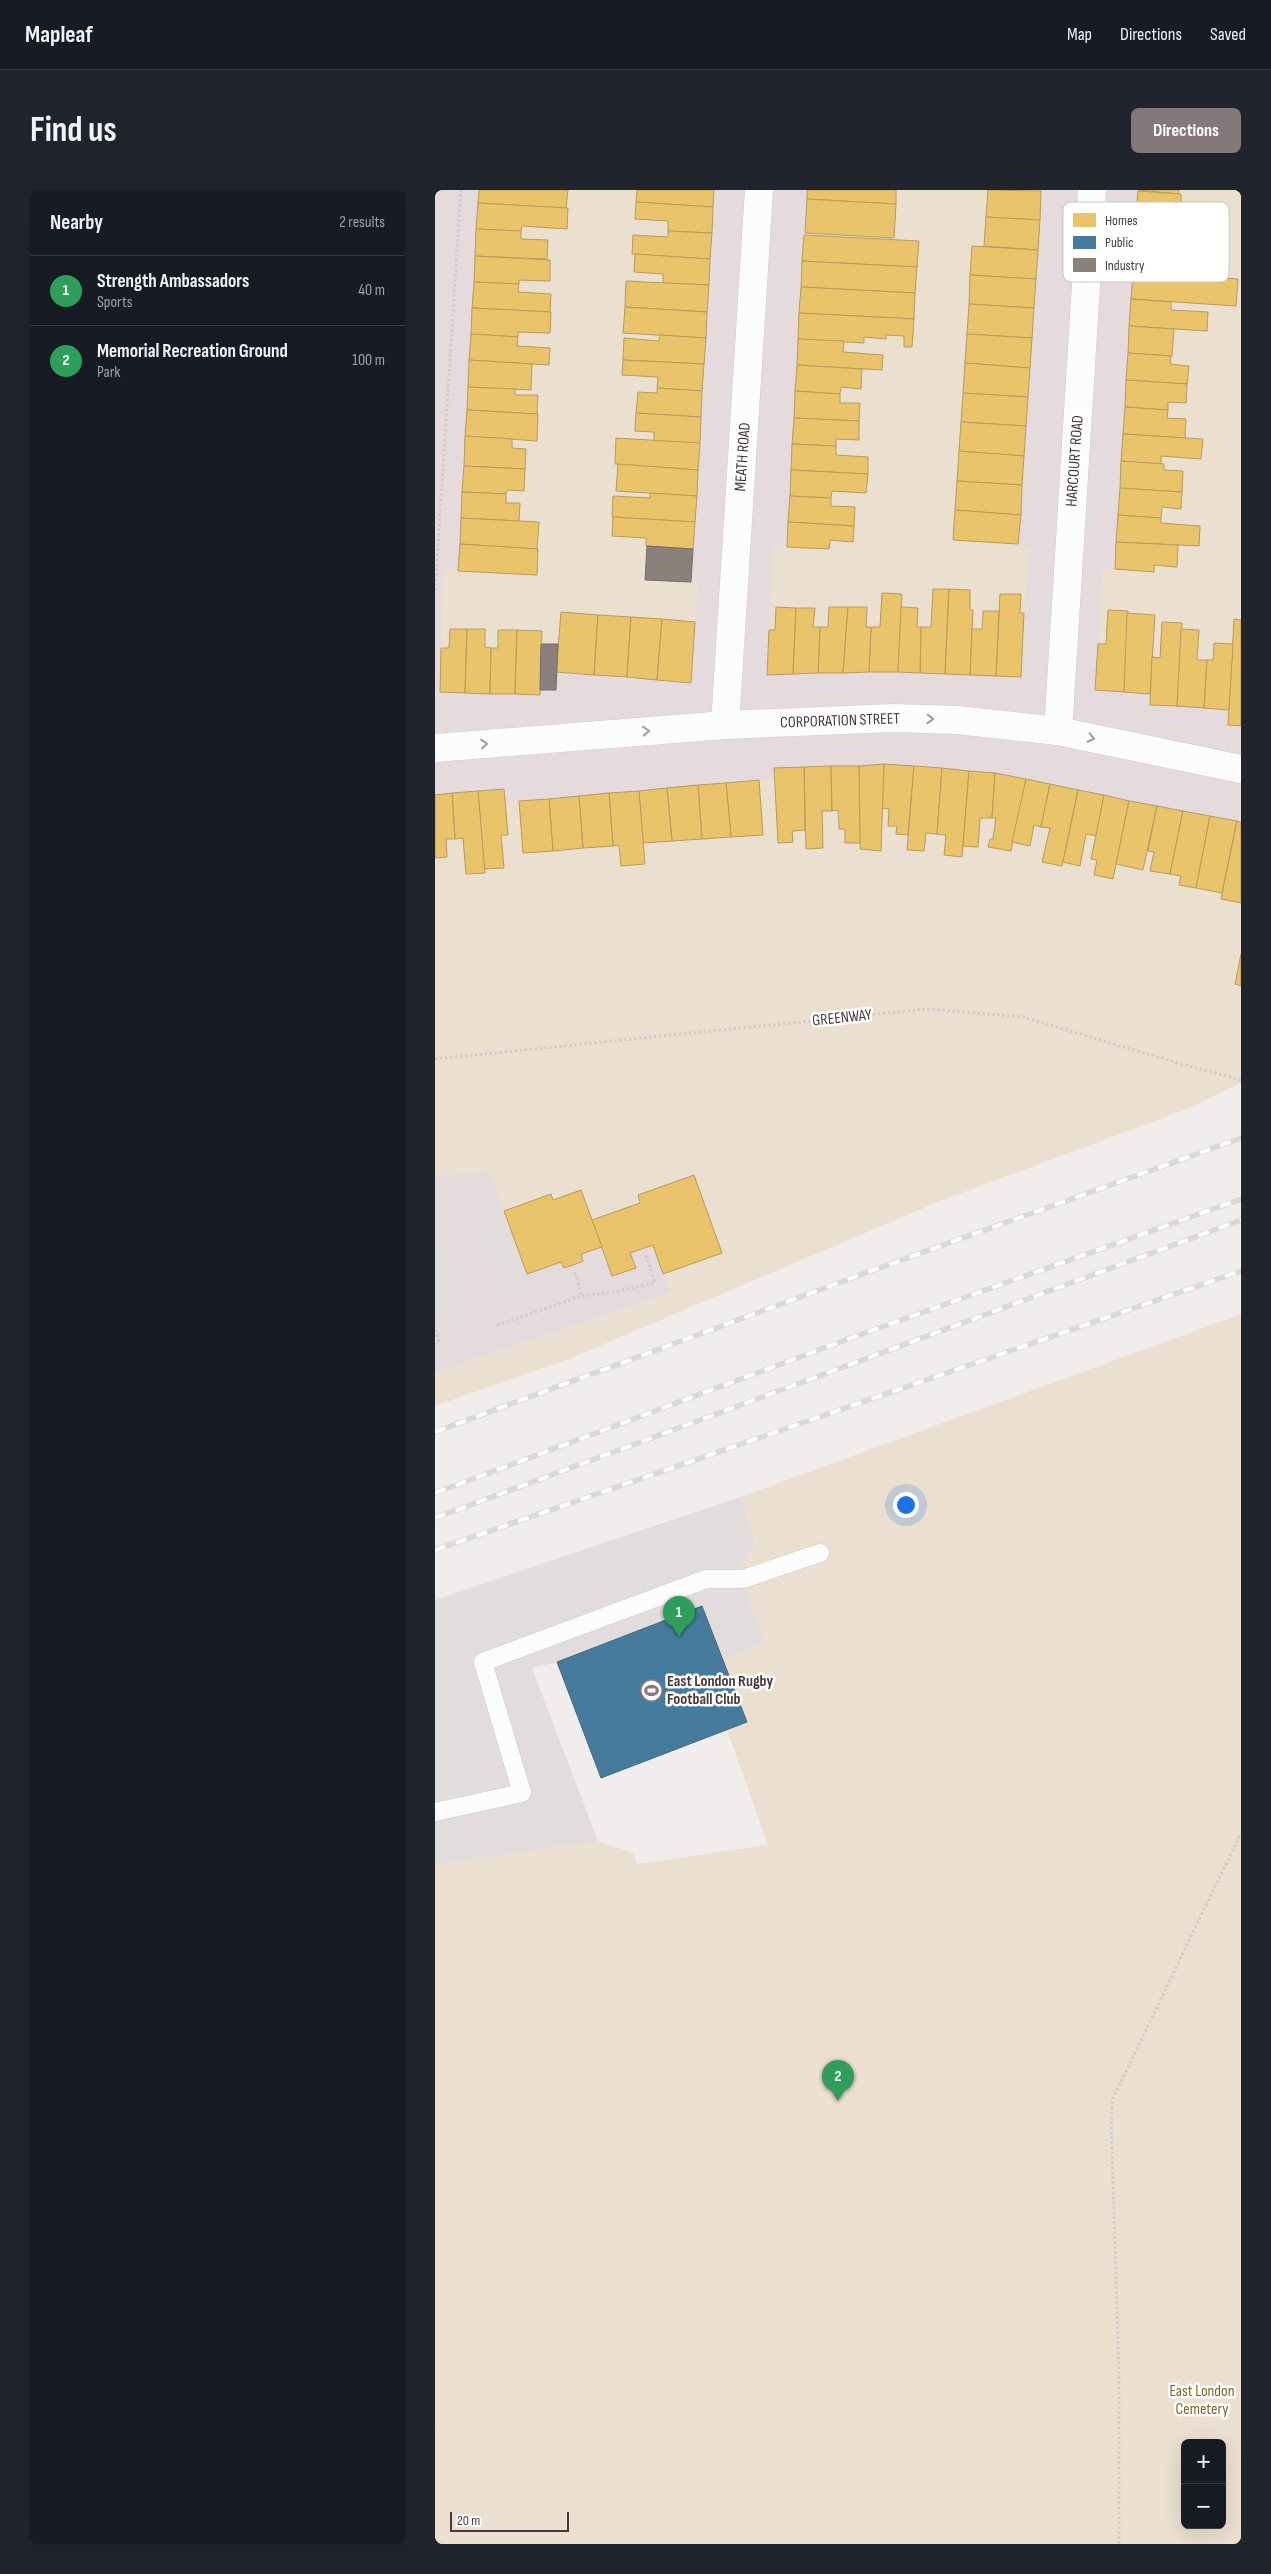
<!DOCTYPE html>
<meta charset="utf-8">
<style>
body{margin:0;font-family:"Sofia Sans Condensed",sans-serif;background:#20242c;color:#f1f3f6}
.controls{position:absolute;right:15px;bottom:15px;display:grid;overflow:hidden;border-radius:8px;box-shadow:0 5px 20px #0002}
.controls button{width:45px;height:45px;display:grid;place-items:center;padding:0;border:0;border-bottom:1px solid #363941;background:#171b24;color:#f1f3f6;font:25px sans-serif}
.scale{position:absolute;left:15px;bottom:12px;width:119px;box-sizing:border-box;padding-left:5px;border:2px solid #48393c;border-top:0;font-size:14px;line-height:18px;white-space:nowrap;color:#48393c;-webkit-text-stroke:4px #fff;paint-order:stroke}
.you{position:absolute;left:470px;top:1314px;width:18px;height:18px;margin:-12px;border:4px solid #fff;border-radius:50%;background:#1a73e8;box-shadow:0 0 0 8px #1a73e833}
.badge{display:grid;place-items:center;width:32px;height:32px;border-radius:50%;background:#84787a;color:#fff;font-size:16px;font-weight:700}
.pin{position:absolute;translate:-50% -41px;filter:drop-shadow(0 1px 2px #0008)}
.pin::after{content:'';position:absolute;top:26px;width:18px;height:15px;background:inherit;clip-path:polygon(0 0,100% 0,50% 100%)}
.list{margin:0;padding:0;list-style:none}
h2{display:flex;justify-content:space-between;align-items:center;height:65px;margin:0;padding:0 20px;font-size:21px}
h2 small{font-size:16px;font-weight:400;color:#9ea1a6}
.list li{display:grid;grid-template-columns:32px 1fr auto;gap:15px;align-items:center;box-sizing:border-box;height:70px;padding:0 20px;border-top:1px solid #363941}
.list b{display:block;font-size:19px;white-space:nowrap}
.list p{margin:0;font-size:16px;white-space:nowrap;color:#9ea1a6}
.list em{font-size:16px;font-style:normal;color:#9ea1a6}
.map{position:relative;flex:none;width:806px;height:2354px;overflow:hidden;border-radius:8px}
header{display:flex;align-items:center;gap:30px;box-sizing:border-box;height:70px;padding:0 25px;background:#171b24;border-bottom:1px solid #363941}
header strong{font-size:24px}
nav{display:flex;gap:28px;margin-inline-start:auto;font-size:18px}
.intro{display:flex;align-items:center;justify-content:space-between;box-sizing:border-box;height:120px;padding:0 30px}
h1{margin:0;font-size:35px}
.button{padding:12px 22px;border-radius:8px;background:#84787a;color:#fff;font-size:18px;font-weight:700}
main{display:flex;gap:30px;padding:0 30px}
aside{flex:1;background:#171b24;border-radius:8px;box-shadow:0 5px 20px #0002}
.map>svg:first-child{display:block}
.residential{fill:#e5dbdc}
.green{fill:#ebdfcf;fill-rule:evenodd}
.parking{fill:#e2dcdd}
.homes{fill:#e9c46a;stroke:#b99a5c}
.public{fill:#457b9d;stroke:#466780}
.industry{fill:#8a817c;stroke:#766b69}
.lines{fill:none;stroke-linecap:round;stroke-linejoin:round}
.service-casing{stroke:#d0cbcb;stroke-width:19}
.minor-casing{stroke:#d0cbcb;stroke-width:29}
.path{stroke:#d2cbcc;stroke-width:3;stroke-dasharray:2.5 2.5;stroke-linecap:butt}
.service{stroke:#fdfcfc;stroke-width:18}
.minor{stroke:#fdfcfc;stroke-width:28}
.rail-casing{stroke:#dad9d9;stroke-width:5.5}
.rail{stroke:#fff;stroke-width:4;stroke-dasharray:11;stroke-linecap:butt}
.oneway{stroke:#a29a9c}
.labels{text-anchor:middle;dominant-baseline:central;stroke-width:5;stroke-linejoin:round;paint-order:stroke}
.street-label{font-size:16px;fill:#48393c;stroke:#fff}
.poi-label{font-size:16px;font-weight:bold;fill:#48393c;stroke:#fff;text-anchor:start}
.park-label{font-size:16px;fill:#78682e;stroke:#fff}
.key{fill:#fff;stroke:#c8c4c4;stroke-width:1}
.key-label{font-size:14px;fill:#48393c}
</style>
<header>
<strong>Mapleaf</strong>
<nav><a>Map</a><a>Directions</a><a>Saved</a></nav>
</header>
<div class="intro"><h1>Find us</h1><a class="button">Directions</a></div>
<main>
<aside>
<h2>Nearby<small>2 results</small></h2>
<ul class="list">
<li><span class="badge" style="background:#2e9e5b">1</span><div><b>Strength Ambassadors</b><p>Sports</p></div><em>40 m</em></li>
<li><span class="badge" style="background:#2e9e5b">2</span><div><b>Memorial Recreation Ground</b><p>Park</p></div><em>100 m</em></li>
</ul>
</aside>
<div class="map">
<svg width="806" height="2354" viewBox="0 0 806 2354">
<rect width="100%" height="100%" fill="#f2eded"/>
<g class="residential">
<path d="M0,0h806v764l-806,-21z"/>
<path d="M330,960l-95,143 -235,80v-197z"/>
</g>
<g class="green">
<path d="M133,0h69l31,31v16l-35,-2 1,37 29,2v9l-37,-2 -3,52 37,2 -1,6 -35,-3 -2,37 36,2 -1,16 -20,-1 -2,39 19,1v9l-38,-3 -1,26h3l-2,27 34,2v5l-38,19v19l34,2 -1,42 54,2 -4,40 -134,-10 -3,32h-17v-13l-42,-1 -1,18 -13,-1v-18h-35l-1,19h-8l2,-78 94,5 2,-52 -20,-2 1,-17 -14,-1 1,-13h17l2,-41 -14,-1v-9l25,1 1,-44 -23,-1v-6l16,1 1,-26 17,1v-17l-32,-2 1,-14 32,1 1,-39 -33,-2 1,-12 31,1v-21l-29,-21 1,-13 45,3z"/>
<path d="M461,0h92l-4,56h-12l-19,293 77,8 -6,66h-4v-19h-20l-1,17h-16l-1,18h-10l1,-19h-3v-20l-37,-1 -2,38h-14l-16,-20 1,-13 -19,-1 -3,34h-14l-18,-20h-19l-1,20h-15l2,-18 -40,21h-6l4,-84 56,3 1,-9 23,2 2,-34 -24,-2 1,-15 34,2 2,-36 -32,-2v-16l23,1 1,-37h-20l1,-16 20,2 1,-20 20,1 -39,-18 1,-11 20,-4 21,2 1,-4 18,1v10h8l7,-105 -25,-3z"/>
<path d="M744,0h62v430l-6,-1 -2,25 -19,-1 -1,17h-16l2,-30 -18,-1v-6l-19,-1 -2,36 -8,-1 2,-42 -46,-5 -2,34h-8l4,-75 51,3 1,-7 23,1 1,-21 21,1 1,-20 -39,-3 1,-16 19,1 2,-37 -19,-1 -3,-14 40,2 1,-18 -17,-2 -18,-20 1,-16 18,1 3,-37 -19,-2 4,-35 33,2 1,-18 -37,-3v-8l65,4 1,-27 -25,-2 1,-18 -35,-3 1,-8 42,2 1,-26 -3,-1 2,-19 -40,-2v-8h-3z"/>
<path d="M339,589l4,63h15l-1,-11 13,-1 1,19 17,-1 -1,-37 16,-1 1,19h6l15,14 1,6 20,2 1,-43 7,1 -1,16 9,1v8l11,1 -1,15 17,1 2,-18 20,2 -2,20 17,2 2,-11 15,1 2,-29h16l-7,29 22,4 1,-9 17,4 5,-21 16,3 -7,34 36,4 7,-32 10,2 20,28 27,6 5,-19 6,1 -3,19 30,5 -2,9 43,8 -1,6 20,4v51l-6,29 6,3v97l-54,26 -247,92 -371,158 -134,47v-33l235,-80 -7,-19 31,-98 -56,19 2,8 -48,17 -11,-30 -28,10 -3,-6 -46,17 -15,-39 -54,4v-318l12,-1 -1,-18 17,-1 3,36 18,-1v-4l20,-1 -3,-33 7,-1 -2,-32 13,-1 4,52 96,-8 3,21 23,-2 -2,-21 88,-6 28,-57z"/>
<path d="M806,1124v1230h-806v-679l163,-24 35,12 4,11 131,-19 -41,-115 20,-8 -24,-63 42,-16 -26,-72 16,-29 -15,-45zM750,2253h37v82h-37z"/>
</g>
<g class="parking">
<path d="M64,1008l34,95 -29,11 -34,-95z"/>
<path d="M0,1020l39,105 -34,13 -5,-14z"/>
<path d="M305,1307l15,45 -16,29 26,72 -42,16 -21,-53 -145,56 -25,6 66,173 -163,24v-265z"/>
</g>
<g class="homes">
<path d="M44,0h89l-2,18 -88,-5z"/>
<path d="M202,0h77l-1,17 -77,-5z"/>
<path d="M372,0h89v14l-89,-5z"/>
<path d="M553,0l53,1 -1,29 -54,-3z"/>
<path d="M703,0h41l-1,4z"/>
<path d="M703,1l43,3v8l40,2 -2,19 -83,-5z"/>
<path d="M372,9l89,5 -2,34 -89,-5z"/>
<path d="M201,12l77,5 -1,26 -44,-2v-10l-33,-2z"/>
<path d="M43,13l90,5 -1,21 -45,-3 -1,5 -45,-2z"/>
<path d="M551,27l54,3 -2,30 -54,-4z"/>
<path d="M41,39l45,2v8l27,1 -1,19 -72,-3z"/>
<path d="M233,41l44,2 -2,26 -78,-5 1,-19 35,2z"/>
<path d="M369,45l115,6 -2,26 -115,-6z"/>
<path d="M537,56l66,4 -2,29 -66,-4z"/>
<path d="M200,64l75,5 -1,26 -46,-2v-9l-29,-2z"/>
<path d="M40,66l75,4v21l-31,-1v4l-45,-2z"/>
<path d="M367,71l115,6 -2,26 -114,-6z"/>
<path d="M698,82l105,7 -2,27 -105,-7z"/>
<path d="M535,85l66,4 -2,29 -65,-4z"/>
<path d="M191,91l83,4 -2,27 -82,-5z"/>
<path d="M39,92l45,2 -1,8 33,2 -1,18 -78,-4z"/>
<path d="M366,97l114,6 -1,26 -115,-6z"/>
<path d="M696,109l40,3v8l37,2 -1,19 -78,-5z"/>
<path d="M534,114l65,4 -2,30 -65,-4z"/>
<path d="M190,117l82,5 -1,26 -83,-5z"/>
<path d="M37,118l79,4 -1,21 -32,-1v5l-47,-3z"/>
<path d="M364,123l115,6 -2,28h-8v-11l-18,-1v4l-22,-2v6l-66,-4z"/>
<path d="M694,136l45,3 -2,27 -44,-3z"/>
<path d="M36,144l47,3 -1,9 33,2 -1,17 -80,-5z"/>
<path d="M532,144l65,4 -2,30 -65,-5z"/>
<path d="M225,145l46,3 -2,26 -81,-4 1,-22 35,3z"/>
<path d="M363,149l46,2 -1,11 40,3 -1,15 -85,-5z"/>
<path d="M693,163l43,3 -1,8 19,2 -2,18 -61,-4z"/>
<path d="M34,170l63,4 -1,26 -63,-3z"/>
<path d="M188,170l81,4 -2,27 -45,-3 1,-11 -36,-2z"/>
<path d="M530,173l65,5 -2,29 -65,-4z"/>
<path d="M362,175l65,4 -1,20 -20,-2 -1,7 -45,-3z"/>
<path d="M691,190l61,4 -1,19 -18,-1v8l-43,-3z"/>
<path d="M33,197l47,2v6h23l-1,19 -70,-4z"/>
<path d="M222,198l45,3 -1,26 -65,-4 2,-21 19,1z"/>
<path d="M360,201l45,3v9h20l-1,18 -65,-3z"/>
<path d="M528,203l65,4 -2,29 -65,-4z"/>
<path d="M690,217l43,3 -1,8 19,1 -1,19 -62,-4z"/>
<path d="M32,220l71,4 -1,27 -72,-5z"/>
<path d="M201,223l65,4 -1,26 -46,-2v-9l-19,-1z"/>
<path d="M359,228l65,3v19l-23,-1v7l-44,-2z"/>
<path d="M526,232l65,4 -2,30 -65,-5z"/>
<path d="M688,244l80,5 -2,20 -40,-3v8l-40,-3z"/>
<path d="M30,246l47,3v9l14,1 -1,20 -61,-3z"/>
<path d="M181,248l84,5 -2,27 -83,-6z"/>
<path d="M357,254l44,2v9l32,2v17l-77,-4z"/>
<path d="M524,261l65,5 -2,29 -65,-4z"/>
<path d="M686,271l43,3v6l19,1 -1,21 -62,-4z"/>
<path d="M183,274l80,6 -1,26 -81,-5z"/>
<path d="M29,276l61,3 -1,22 -17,-1 -1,4 -44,-2z"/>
<path d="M356,280l77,4 -2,19 -34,-2 -1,7 -41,-2z"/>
<path d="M522,291l65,4 -1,30 -66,-5z"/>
<path d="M685,298l62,4 -1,17 -19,-2 -1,11 -43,-3z"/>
<path d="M27,302l44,2v9h14l-1,18 -58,-3z"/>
<path d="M215,303l47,3 -2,26 -83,-5 1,-21 37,2z"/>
<path d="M355,306l41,2v8l24,1 -1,19 -66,-4z"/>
<path d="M520,320l66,5 -3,29 -65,-4z"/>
<path d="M683,325l43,3v5l39,3 -1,20 -83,-4z"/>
<path d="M178,327l82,5 -2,27 -47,-3v-8l-34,-2z"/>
<path d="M26,328l78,4 -2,27 -77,-5z"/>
<path d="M353,332l66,4 -1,16 -23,-2 -1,9 -42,-2z"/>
<path d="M681,352l62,3 -1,22 -23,-2v7l-39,-3z"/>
<path d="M25,354l78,5 -1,26 -79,-4z"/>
<path d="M498,399h16l-4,85 -25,-1 1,-46h10z"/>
<path d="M514,399l21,1v20h3l-3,65 -25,-1z"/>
<path d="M447,403l20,1 -4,78h-29l2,-45h9z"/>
<path d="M565,404h21l-1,19h4l-3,64 -25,-1z"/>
<path d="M341,417l20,1 -3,66 -26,1 2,-45h6z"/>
<path d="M394,417h19l-5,66h-25l2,-46h8z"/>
<path d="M413,417h19l-1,20h5l-2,45 -26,1z"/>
<path d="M466,417l17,1 -1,19h4l-1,46 -22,-1z"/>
<path d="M361,418h19l-2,19h7l-2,46 -25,1z"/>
<path d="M673,420l20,1 -4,81 -29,-2 3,-46h8z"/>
<path d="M548,421h16l-3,65 -26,-1 2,-46h10z"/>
<path d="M126,422l37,3 -4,60 -38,-3z"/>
<path d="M692,423l28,2 -5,79 -26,-2z"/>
<path d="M163,425l33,2 -4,60 -33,-2z"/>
<path d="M196,427l31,2 -5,61 -30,-3z"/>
<path d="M227,429l33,3 -4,61 -34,-3z"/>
<path d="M799,429l7,1v106l-13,-1z"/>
<path d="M727,432l20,1 -5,83 -27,-1 2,-48 8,1z"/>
<path d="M15,439h17l-2,64 -25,-1 1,-44h8z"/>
<path d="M32,439h18v18l6,1 -1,46 -25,-1z"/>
<path d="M746,439l18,1 -2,30h10l-3,48 -27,-2z"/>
<path d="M63,440h19l-2,64h-25l1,-46h7z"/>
<path d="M82,440l25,1 -2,64 -25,-1z"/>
<path d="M779,453l19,1 -4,66 -25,-2 3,-48h6z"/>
<path d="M449,574l30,2 -6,69 -12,-1 1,-8h-9l1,-17 -7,-1z"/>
<path d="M449,574l-3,87 -21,-2 -1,-83z"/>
<path d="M396,576l1,45h-10l1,37 -17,1 -2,-82z"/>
<path d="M396,576h28l1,77h-15v-14h-6l-1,-19 -6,1z"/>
<path d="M479,576l28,2 -5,66 -11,-1 -2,18 -17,-1z"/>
<path d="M369,577l1,63 -13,1 1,11 -15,1 -4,-75z"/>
<path d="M507,578l27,3 -7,86 -18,-2 2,-20 -9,-1z"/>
<path d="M534,581l26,2 -3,45h-12l-2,29 -15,-1z"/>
<path d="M560,583l31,6 -15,72 -23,-4 2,-8h3l3,-21h-4z"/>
<path d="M591,589l24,5 -9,43 -7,-2 -4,21 -18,-4z"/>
<path d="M324,590l4,55 -32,2 -5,-54z"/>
<path d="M291,593l5,54 -29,2 -4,-54z"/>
<path d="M615,594l28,6 -16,76 -20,-4 8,-34 -9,-1z"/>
<path d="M263,595l4,54 -30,2 -5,-53z"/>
<path d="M232,598l5,53 -29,2 -4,-52z"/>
<path d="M69,599l4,46h-7l3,33 -20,1 -6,-78z"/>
<path d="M643,600l26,5 -8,41 -10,-2 -6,32 -17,-4z"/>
<path d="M43,601l7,82 -19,1 -3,-36 -8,1 -3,-46z"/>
<path d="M204,601l6,73 -24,2 -2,-21 -6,1 -4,-53z"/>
<path d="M17,603l3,46h-9l1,18 -12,1v-63z"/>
<path d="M174,603l4,53 -30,2 -4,-52z"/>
<path d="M669,605l25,6 -16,78 -19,-4 3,-15 -6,-1z"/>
<path d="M144,606l4,52 -30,3 -4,-52z"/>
<path d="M114,609l4,52 -30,2 -4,-52z"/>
<path d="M694,611l28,5 -14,64 -27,-6z"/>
<path d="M722,616l26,5 -13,63 -20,-3 4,-19 -6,-1z"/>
<path d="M748,621l27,5 -14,72 -17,-3 2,-9 -11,-2z"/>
<path d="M775,626l27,5 -15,72 -26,-5z"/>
<path d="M802,631l4,1v81l-20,-4z"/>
<path d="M806,764v32l-6,-2z"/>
<path d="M259,985l28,78 -59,21 -10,-29 -23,8 6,15 -24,8 -20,-56 48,-17 -2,-8z"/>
<path d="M146,1000l21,57 -21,7 2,7 -10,4 -9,3 -3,-6 -34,12 -23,-63 47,-17 2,6z"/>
</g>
<path class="public" d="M267,1416l45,116 -146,56 -44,-116z"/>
<g class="industry">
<path d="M212,356l46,3 -2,33 -46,-2z"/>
<path d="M106,454h17l-2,46h-16z"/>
</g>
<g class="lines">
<defs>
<path id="service" d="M0,1622l87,-19 -39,-131 223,-83h37l77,-26"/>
<g id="minor">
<path d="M290,535l34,-535"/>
<path d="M623,541l34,-541"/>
<path d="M0,558l290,-23 168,-7 64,2 101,11 183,38"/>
</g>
</defs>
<use href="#service" class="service-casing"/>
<use href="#minor" class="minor-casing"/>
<g class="path">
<path d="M0,401l26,-401"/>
<path d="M0,869l493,-50 95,8 155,46 63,17"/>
<path d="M140,1083l7,23"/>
<path d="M62,1135l85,-29 37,-5 36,-9 -10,-29"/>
<path d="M0,1140l5,14"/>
<path d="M0,2237h1"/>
<path d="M684,2354v-168l-8,-257 2,-21 128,-265"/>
</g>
<use href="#service" class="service"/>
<use href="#minor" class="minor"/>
<defs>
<g id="rail">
<path d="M0,1242l411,-152 395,-142"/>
<path d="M0,1303l413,-154 393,-140"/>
<path d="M0,1328l806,-298"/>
<path d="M0,1360l806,-279"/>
</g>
</defs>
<use href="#rail" class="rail-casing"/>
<use href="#rail" class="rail"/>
</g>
<defs><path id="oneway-chevron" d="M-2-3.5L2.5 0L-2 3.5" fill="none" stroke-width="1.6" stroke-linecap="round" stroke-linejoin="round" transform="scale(1.25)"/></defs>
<g class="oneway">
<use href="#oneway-chevron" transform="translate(495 529) rotate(2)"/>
<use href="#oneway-chevron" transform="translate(211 541) rotate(-5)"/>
<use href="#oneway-chevron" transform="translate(656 548) rotate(12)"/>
<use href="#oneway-chevron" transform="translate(49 554) rotate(-4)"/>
</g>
<defs>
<symbol id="stadium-ring" viewBox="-11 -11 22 22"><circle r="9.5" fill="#fff" stroke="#84787a" stroke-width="1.5"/><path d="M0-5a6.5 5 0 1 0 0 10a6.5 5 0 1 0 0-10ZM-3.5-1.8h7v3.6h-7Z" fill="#84787a"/></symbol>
</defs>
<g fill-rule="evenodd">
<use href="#stadium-ring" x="204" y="1488" width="25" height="25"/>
</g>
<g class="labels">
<g class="street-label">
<text transform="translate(308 267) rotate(-86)">MEATH ROAD</text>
<text transform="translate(640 271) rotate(-86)">HARCOURT ROAD</text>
<text transform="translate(405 531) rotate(-2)">CORPORATION STREET</text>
<text transform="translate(407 828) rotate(-6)">GREENWAY</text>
</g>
<g class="poi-label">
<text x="232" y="1491">East London Rugby<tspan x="232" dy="18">Football Club</tspan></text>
</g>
<g class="park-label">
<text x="767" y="2201">East London<tspan x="767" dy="18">Cemetery</tspan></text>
</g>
</g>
<rect x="628" y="12" width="166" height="80" rx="8" class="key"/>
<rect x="638" y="23" width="23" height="14" fill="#e9c46a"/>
<rect x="638" y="46" width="23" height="13" fill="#457b9d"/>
<rect x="638" y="68" width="23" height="14" fill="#8a817c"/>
<g class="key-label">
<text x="670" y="35">Homes</text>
<text x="670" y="57">Public</text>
<text x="670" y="80">Industry</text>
</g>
</svg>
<div class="controls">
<button>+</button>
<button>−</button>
</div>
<div class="scale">20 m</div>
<div class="you"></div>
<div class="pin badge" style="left:244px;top:1447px;background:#2e9e5b">1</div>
<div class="pin badge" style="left:403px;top:1911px;background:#2e9e5b">2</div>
</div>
</main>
